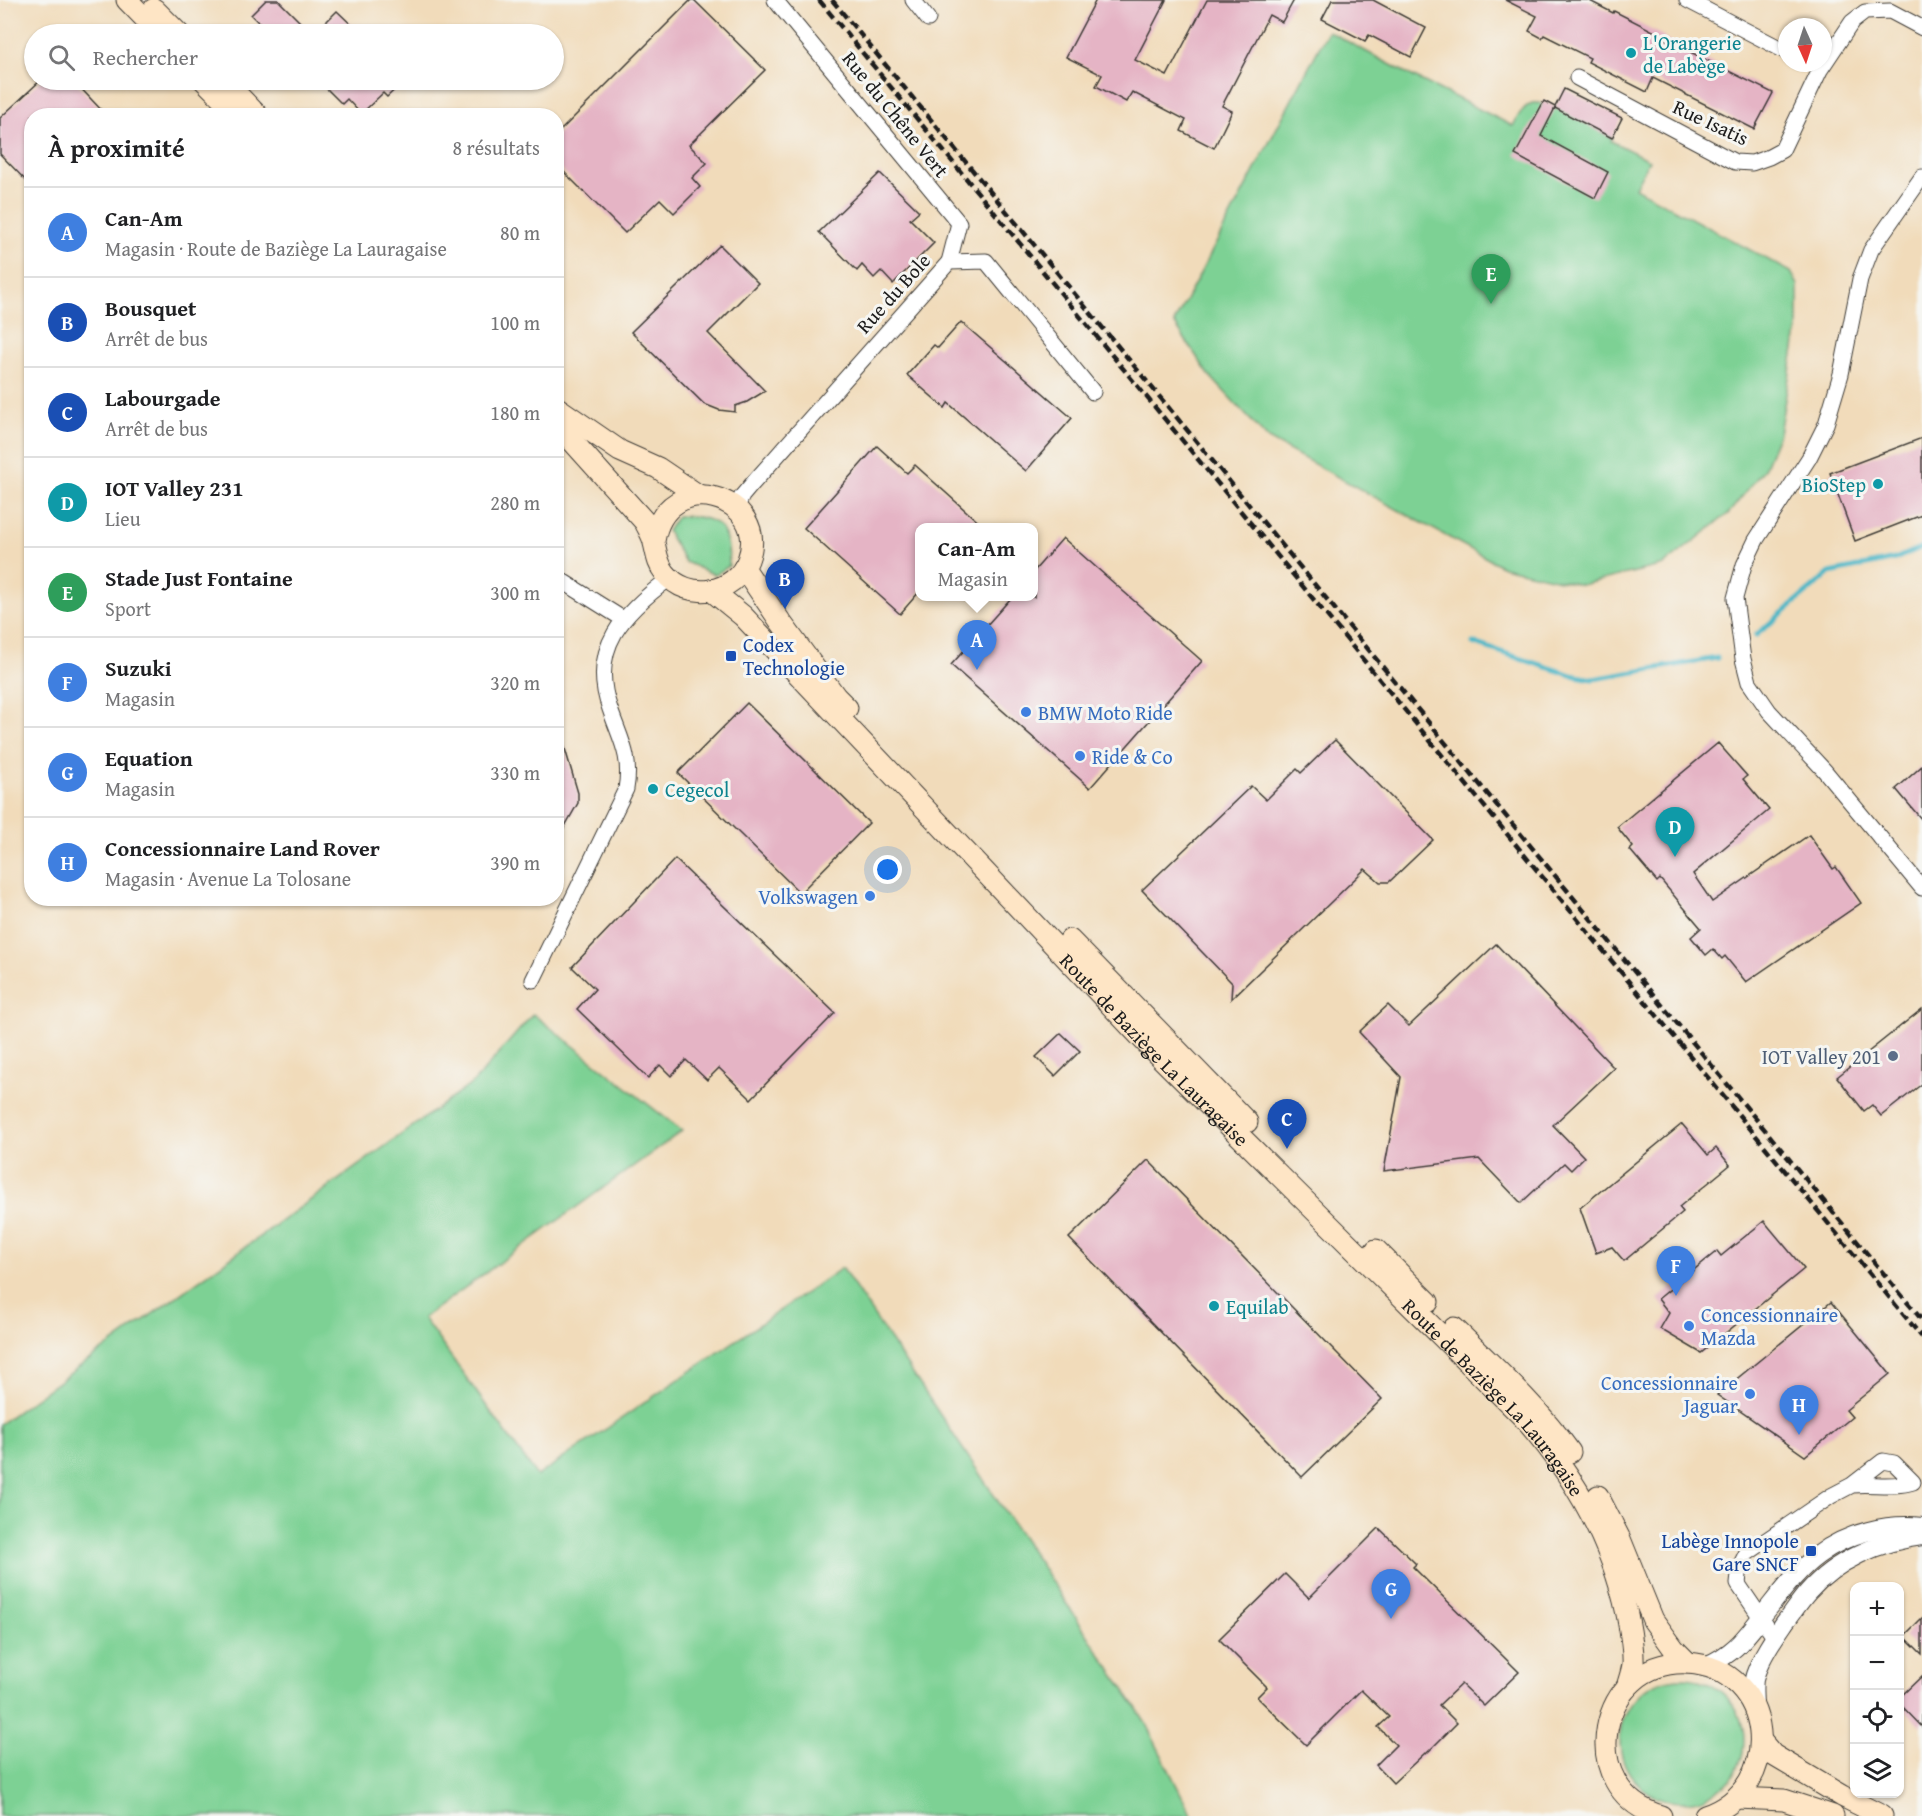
<!DOCTYPE html>
<html lang="fr">
<meta charset="utf-8">
<style>
body{margin:0;font-family:"Gentium Book Plus",serif;background:#f2f2f2;color:#202124}
.controls{position:absolute;right:18px;bottom:18px;display:grid;overflow:hidden;border-radius:12px;box-shadow:0 2px 4px #0004}
.controls button{width:54px;height:54px;display:grid;place-items:center;padding:0;border:0;border-bottom:2px solid #e0e0e0;background:#fff;color:#202124;font:30px sans-serif}
.compass{position:absolute;left:1778px;top:18px;width:54px;height:54px;border-radius:50%;background:#fff;box-shadow:0 2px 4px #0004;rotate:177deg}
.you{position:absolute;left:888px;top:870px;width:21px;height:21px;margin:-15px;border:4px solid #fff;border-radius:50%;background:#1a73e8;box-shadow:0 0 0 9px #1a73e833}
.badge{display:grid;place-items:center;width:39px;height:39px;border-radius:50%;background:#7c3aed;color:#fff;font-size:20px;font-weight:700}
.pin{position:absolute;translate:-50% -50px;filter:drop-shadow(0 2px 3px #0008)}
.pin::after{content:'';position:absolute;top:32px;width:21px;height:18px;background:inherit;clip-path:polygon(0 0,100% 0,50% 100%)}
.popup{position:absolute;left:915px;top:523px;width:123px;height:78px;box-sizing:border-box;display:grid;place-content:center;border-radius:12px;background:#fff;filter:drop-shadow(0 2px 4px #0005);font-size:20px;white-space:nowrap;color:#757577}
.popup b{font-size:22px;color:#202124}
.popup::after{content:'';position:absolute;left:50%;top:100%;margin-left:-12px;border:12px solid transparent;border-top-color:#fff}
.list{margin:0;padding:0;list-style:none}
h2{display:flex;justify-content:space-between;align-items:center;height:78px;margin:0;padding:0 24px;font-size:26px}
h2 small{font-size:20px;font-weight:400;color:#757577}
.list li{display:grid;grid-template-columns:39px 1fr auto;gap:18px;align-items:center;box-sizing:border-box;height:90px;padding:0 24px;border-top:2px solid #e0e0e0}
.list b{display:block;font-size:22px;white-space:nowrap}
.list p{margin:0;font-size:20px;white-space:nowrap;color:#757577}
.list em{font-size:20px;font-style:normal;color:#757577}
.icon{flex:none;width:33px;height:33px;fill:none;stroke:currentColor;stroke-width:2;stroke-linecap:round;stroke-linejoin:round}
.map{position:relative;flex:none;width:1922px;height:1816px;overflow:hidden}
.search{position:absolute;background:#fff;box-shadow:0 2px 4px #0004;left:24px;top:24px;width:540px;height:66px;display:flex;align-items:center;gap:15px;box-sizing:border-box;padding:0 21px;border-radius:33px;color:#757577;font-size:22px}
.panel{position:absolute;background:#fff;box-shadow:0 2px 4px #0004;left:24px;top:108px;width:540px;height:798px;border-radius:24px}
.map>svg:first-child{display:block}
.green{fill:#7dd194;stroke:#4c7658;stroke-width:1.5}
.lines{fill:none;stroke-linecap:round;stroke-linejoin:round}
.stream{stroke:#4bb7c7;stroke-width:5}
.building{fill:#e5b4c5}
.minor-casing{stroke:#3c3934;stroke-width:17}
.tertiary-casing{stroke:#3c3934;stroke-width:20}
.secondary-casing{stroke:#3c3934;stroke-width:23}
.minor{stroke:#fff;stroke-width:15}
.tertiary{stroke:#fff;stroke-width:18}
.secondary{stroke:#fee5c5;stroke-width:21}
.rail{stroke:#1c1c1c;stroke-width:4.5;stroke-dasharray:9 4.5;stroke-linecap:butt}
.culture-dot{fill:#0f9aa8;stroke:#f6f6f2;stroke-width:2}
.transit-dot{fill:#1a4fb4;stroke:#f6f6f2;stroke-width:2}
.shop-dot{fill:#3f7fe0;stroke:#f6f6f2;stroke-width:2}
.service-dot{fill:#5c6f8a;stroke:#f6f6f2;stroke-width:2}
.labels{text-anchor:middle;dominant-baseline:central;stroke-width:6;stroke-linejoin:round;paint-order:stroke}
.culture-label{font-size:20px;fill:#0d838f;stroke:#f6f6f2;text-anchor:start}
.street-label{font-size:20px;fill:#1c1c1c;stroke:#f6f6f2}
.transit-label{font-size:20px;fill:#164399;stroke:#f6f6f2;text-anchor:start}
.shop-label{font-size:20px;fill:#366cbe;stroke:#f6f6f2;text-anchor:start}
.service-label{font-size:20px;fill:#4e5e75;stroke:#f6f6f2;text-anchor:end}
</style>
<div class="map">
<svg width="1922" height="1816" viewBox="0 0 1922 1816">
<rect width="100%" height="100%" fill="#f6f6f2"/>
<filter id="ink" filterUnits="userSpaceOnUse"><feTurbulence type="fractalNoise" baseFrequency=".0167" numOctaves="2"/><feDisplacementMap in="SourceGraphic" scale="12" xChannelSelector="R" yChannelSelector="G"/><feConvolveMatrix kernelMatrix="1 2 1 2 8 2 1 2 1" color-interpolation-filters="sRGB"/></filter>
<filter id="wash" filterUnits="userSpaceOnUse"><feTurbulence type="fractalNoise" baseFrequency=".008" numOctaves="4" result="noise"/><feDisplacementMap in="SourceGraphic" scale="24" xChannelSelector="R" yChannelSelector="G"/><feGaussianBlur stdDeviation="1.35" result="paint"/><feColorMatrix in="noise" values="0 0 0 0 0 0 0 0 0 0 0 0 0 0 0 0 0 1.4 0 .05"/><feComposite in="paint" operator="in"/></filter>
<g filter="url(#wash)">
<rect width="100%" height="100%" fill="#f1dbba"/>
<g class="green">
<path d="M1328,31l80,43 105,52c4,-8 8,-17 17,-22 14,-8 67,26 82,34l-1,3 38,19 -14,28 156,84 7,13v42l-19,106 -15,36 -35,44 -65,52 -83,20 -78,-18 -235,-128 -59,-64 -35,-52z"/>
<path d="M677,516c41,0 52,8 52,50l-14,9 -30,-13 -18,-31z"/>
<path d="M533,1014l149,117 -259,187 114,158 305,-208 301,450 49,98h-1192v-392l474,-342z"/>
<circle cx="1682" cy="1740" r="62"/>
</g>
<g class="lines">
<g class="stream">
<path d="M1756,635l74,-62 65,-14 27,-12"/>
<path d="M1473,643l98,32 22,4 124,-21"/>
</g>
</g>
<g id="blocks">
<g class="building">
<path d="M266,0h12l34,34h-42l-19,-19z"/>
<path d="M691,0h3l71,70 -76,75 18,18 -15,15 8,9 -26,26 -14,-14 -35,34 -69,-69v-29z"/>
<path d="M1096,0h70l-31,60 32,16 40,-76h87l-12,22 -13,-7 -47,91 10,5 -18,37 -33,-17 5,-11 -54,-28 -6,10 -30,-16 6,-11 -36,-18z"/>
<path d="M1332,0h41l53,28 -15,29 -42,-22 -4,6 -43,-22z"/>
<path d="M1505,0h83l25,13 1,-2 51,26 -1,2 109,54 -19,36 -101,-51 -6,14 -59,-30 2,-4 -46,-23 -2,3 -13,-7 8,-15z"/>
<path d="M337,11l24,23h-47z"/>
<path d="M41,80h32l34,36h-75v71l-32,-33v-36z"/>
<path d="M336,80h69l-18,17 -4,-4 -22,21 -14,-15 -5,5 -15,-15z"/>
<path d="M1564,89l58,29 -10,20 -57,-30 -14,28 67,36 -13,26 -80,-43 29,-54 11,6z"/>
<path d="M880,173l39,38 -9,8 24,24 -41,41 -12,-13 -7,7 -12,-13 -5,6 -38,-39z"/>
<path d="M720,245l38,38 -50,50 57,58 -18,11 -12,4v6l-16,-2 -15,-6 -73,-72z"/>
<path d="M961,322l111,96 -46,53 -78,-68 -3,5 -38,-33 27,-30 4,3z"/>
<path d="M1922,438v77l-67,26 -25,-68z"/>
<path d="M877,446l30,27 8,-8 70,63h-65v63l-20,23 -96,-86z"/>
<path d="M1063,538l139,123 -112,127 -139,-123 61,-68h22v-26z"/>
<path d="M747,703l122,120 -69,70 -122,-120z"/>
<path d="M556,735h5l17,58v10l-22,39z"/>
<path d="M1335,740l98,100 -44,42h-9l-15,-13 -134,130 1,-16 -90,-93 109,-104 15,14 31,-31 4,4z"/>
<path d="M1718,743l29,33 -4,3 26,31 -76,64 19,28 97,-67 24,34 3,-2 25,36 -115,79 -21,-26 -3,3 -9,-10 -7,6 -15,-18 10,-9 -41,-49 -3,3 -27,-32 3,-3 -16,-20z"/>
<path d="M1922,766v54l-26,-31z"/>
<path d="M675,859l160,154 -84,86 -32,-31 -12,12 -21,-20 -15,16 -11,-11 -12,13 -71,-69 18,-20 -23,-22z"/>
<path d="M1496,944l118,124 -61,57 31,32 -13,13 -7,-7 -43,40 -42,-44 -95,12 17,-94 -42,-45 29,-27 21,21z"/>
<path d="M1922,1009v75l-41,32 -9,-11 -8,6 -27,-34z"/>
<path d="M1061,1033l19,18 -25,25 -19,-19z"/>
<path d="M1682,1124l26,31 8,-7 14,17 -51,42 4,5 -59,49 -12,-14 -16,6 -16,-45z"/>
<path d="M1148,1160l234,239 -80,78 -233,-239z"/>
<path d="M1764,1221l40,48 -103,84 -41,-24 9,-16 -11,-14 59,-48 4,5z"/>
<path d="M1831,1302l59,72 -44,36 6,7 -47,39 -88,-61z"/>
<path d="M1379,1528l37,36 -3,3 106,105 -35,34 -23,-22 -22,21 18,18 -31,31 -1,-1 -32,30 -17,-18 20,-20 -18,-18 11,-10 -28,-27 -55,55 -49,-48 10,-10 -48,-48 66,-65 24,24z"/>
<path d="M1922,1618v36l-18,-18z"/>
<path d="M1922,1676v51l-23,-24v-5z"/>
</g>
</g>
</g>
<g filter="url(#ink)">
<use href="#blocks" fill-opacity="0" stroke="#3c3934" stroke-width="1.5"/>
<g class="lines">
<defs>
<g id="minor">
<path d="M775,0l184,223 -10,39"/>
<path d="M913,0l15,19"/>
<path d="M1687,0l100,52"/>
<path d="M1577,78l158,84 17,1 17,-6 13,-7 38,-80 32,-48 13,-10 25,-1 32,17"/>
<path d="M1922,177l-51,73 -11,29 -19,95 -15,50 -17,34 -53,82 -12,25 -9,33 8,61 6,23 20,29 55,59 98,118"/>
<path d="M736,509l6,-13 11,-13 196,-221 37,-1 107,131"/>
<path d="M556,577l67,42"/>
<path d="M533,980l93,-191c6,-33 -6,-50 -16,-80 -22,-61 14,-97 60,-131"/>
<path d="M1774,1637l-36,-53 2,-18 6,-12 85,-58 21,-11 31,-24 11,2 19,19c-19,6 -41,1 -61,3"/>
</g>
<g id="tertiary">
<path d="M1706,1666c29,-13 38,-27 57,-51 17,-21 33,-44 55,-60 29,-22 69,-32 104,-28"/>
<path d="M1754,1707c0,-10 -2,-23 1,-32 7,-20 19,-37 30,-53 8,-10 14,-20 23,-30 28,-32 72,-51 114,-56"/>
</g>
<g id="secondary">
<path d="M127,0l33,34"/>
<path d="M154,9l25,25"/>
<path d="M204,80l36,36"/>
<path d="M233,90l25,26"/>
<path d="M556,407l64,44 38,17 40,27"/>
<path d="M556,423l89,99c3,7 8,14 9,21 3,11 3,20 11,30 23,29 70,21 83,-13 24,-64 -82,-96 -94,-19"/>
<path d="M744,568l36,53 56,76 11,11"/>
<path id="s1" d="M711,590l32,26 411,435 368,365c50,56 89,123 105,198 3,16 7,34 6,50 -1,8 -4,16 -6,23"/>
<path d="M1070,940l177,182"/>
<path d="M1376,1250l52,52"/>
<path d="M1454,1328c41,40 83,78 116,124"/>
<path d="M1598,1496l22,43 33,81 21,29 14,14"/>
<path d="M1761,1741l12,14 69,41 40,20"/>
<path d="M1737,1798l47,2 49,16"/>
<path d="M1661,1816c-88,-25 -64,-158 27,-153 87,6 99,125 17,153"/>
</g>
</defs>
<use href="#minor" class="minor-casing"/>
<use href="#tertiary" class="tertiary-casing"/>
<use href="#secondary" class="secondary-casing"/>
<use href="#minor" class="minor"/>
<use href="#tertiary" class="tertiary"/>
<use href="#secondary" class="secondary"/>
<g class="rail">
<path d="M819,0l1103,1337"/>
<path d="M832,0l1090,1320"/>
</g>
</g>
</g>
<g class="culture-dot">
<circle cx="1631" cy="53" r="6"/>
<circle cx="1878" cy="484" r="6"/>
<circle cx="653" cy="789" r="6"/>
<circle cx="1214" cy="1306" r="6"/>
</g>
<g class="transit-dot">
<rect x="725" y="650" width="12" height="12" rx="3"/>
<rect x="1805" y="1545" width="12" height="12" rx="3"/>
</g>
<g class="shop-dot">
<circle cx="1026" cy="712" r="6"/>
<circle cx="1080" cy="756" r="6"/>
<circle cx="870" cy="896" r="6"/>
<circle cx="1689" cy="1326" r="6"/>
<circle cx="1750" cy="1394" r="6"/>
</g>
<circle class="service-dot" cx="1893" cy="1056" r="6"/>
<g class="labels">
<g class="culture-label">
<text x="1643" y="42">L'Orangerie<tspan x="1643" dy="23">de Labège</tspan></text>
<text x="1866" y="484" text-anchor="end">BioStep</text>
<text x="665" y="789">Cegecol</text>
<text x="1226" y="1306">Equilab</text>
</g>
<g class="street-label">
<text transform="translate(896 114) rotate(51)">Rue du Chêne Vert</text>
<text transform="translate(1711 122) rotate(25)">Rue Isatis</text>
<text transform="translate(893 293) rotate(-48)">Rue du Bole</text>
<text stroke="none"><textPath href="#s1" startOffset="639">Route de Baziège La Lauragaise</textPath></text>
<text stroke="none"><textPath href="#s1" startOffset="1125">Route de Baziège La Lauragaise</textPath></text>
</g>
<g class="transit-label">
<text x="743" y="644">Codex<tspan x="743" dy="23">Technologie</tspan></text>
<text x="1799" y="1540" text-anchor="end">Labège Innopole<tspan x="1799" dy="23">Gare SNCF</tspan></text>
</g>
<g class="shop-label">
<text x="1038" y="712">BMW Moto Ride</text>
<text x="1092" y="756">Ride &amp; Co</text>
<text x="858" y="896" text-anchor="end">Volkswagen</text>
<text x="1701" y="1314">Concessionnaire<tspan x="1701" dy="23">Mazda</tspan></text>
<text x="1738" y="1382" text-anchor="end">Concessionnaire<tspan x="1738" dy="23">Jaguar</tspan></text>
</g>
<g class="service-label">
<text x="1881" y="1056">IOT Valley 201</text>
</g>
</g>
</svg>
<div class="controls">
<button>+</button>
<button>−</button>
<button><svg class="icon" aria-label="locate" viewBox="0 0 24 24"><circle cx="12" cy="12" r="6"/><path d="M12 2v4M12 18v4M2 12h4M18 12h4"/></svg></button>
<button><svg class="icon" aria-label="layers" viewBox="0 0 24 24"><path d="M12 4l9 5-9 5-9-5zM3 14l9 5 9-5"/></svg></button>
</div>
<svg class="compass" viewBox="-18 -18 36 36"><path d="M0-13l5 13h-10z" fill="#e53935"/><path d="M0 13l5-13h-10z" fill="#757577"/></svg>
<div class="you"></div>
<div class="pin badge" style="left:977px;top:670px;background:#3f7fe0">A</div>
<div class="popup"><b>Can-Am</b>Magasin</div>
<div class="pin badge" style="left:785px;top:609px;background:#1a4fb4">B</div>
<div class="pin badge" style="left:1287px;top:1149px;background:#1a4fb4">C</div>
<div class="pin badge" style="left:1675px;top:857px;background:#0f9aa8">D</div>
<div class="pin badge" style="left:1491px;top:304px;background:#2e9e5b">E</div>
<div class="pin badge" style="left:1676px;top:1296px;background:#3f7fe0">F</div>
<div class="pin badge" style="left:1391px;top:1619px;background:#3f7fe0">G</div>
<div class="pin badge" style="left:1799px;top:1435px;background:#3f7fe0">H</div>
<div class="search"><svg class="icon" aria-label="search" viewBox="0 0 24 24"><circle cx="10" cy="10" r="6"/><path d="M15 15l6 6"/></svg>Rechercher</div>
<section class="panel">
<h2>À proximité<small>8 résultats</small></h2>
<ul class="list">
<li><span class="badge" style="background:#3f7fe0">A</span><div><b>Can-Am</b><p>Magasin · Route de Baziège La Lauragaise</p></div><em>80 m</em></li>
<li><span class="badge" style="background:#1a4fb4">B</span><div><b>Bousquet</b><p>Arrêt de bus</p></div><em>100 m</em></li>
<li><span class="badge" style="background:#1a4fb4">C</span><div><b>Labourgade</b><p>Arrêt de bus</p></div><em>180 m</em></li>
<li><span class="badge" style="background:#0f9aa8">D</span><div><b>IOT Valley 231</b><p>Lieu</p></div><em>280 m</em></li>
<li><span class="badge" style="background:#2e9e5b">E</span><div><b>Stade Just Fontaine</b><p>Sport</p></div><em>300 m</em></li>
<li><span class="badge" style="background:#3f7fe0">F</span><div><b>Suzuki</b><p>Magasin</p></div><em>320 m</em></li>
<li><span class="badge" style="background:#3f7fe0">G</span><div><b>Equation</b><p>Magasin</p></div><em>330 m</em></li>
<li><span class="badge" style="background:#3f7fe0">H</span><div><b>Concessionnaire Land Rover</b><p>Magasin · Avenue La Tolosane</p></div><em>390 m</em></li>
</ul>
</section>
</div>
